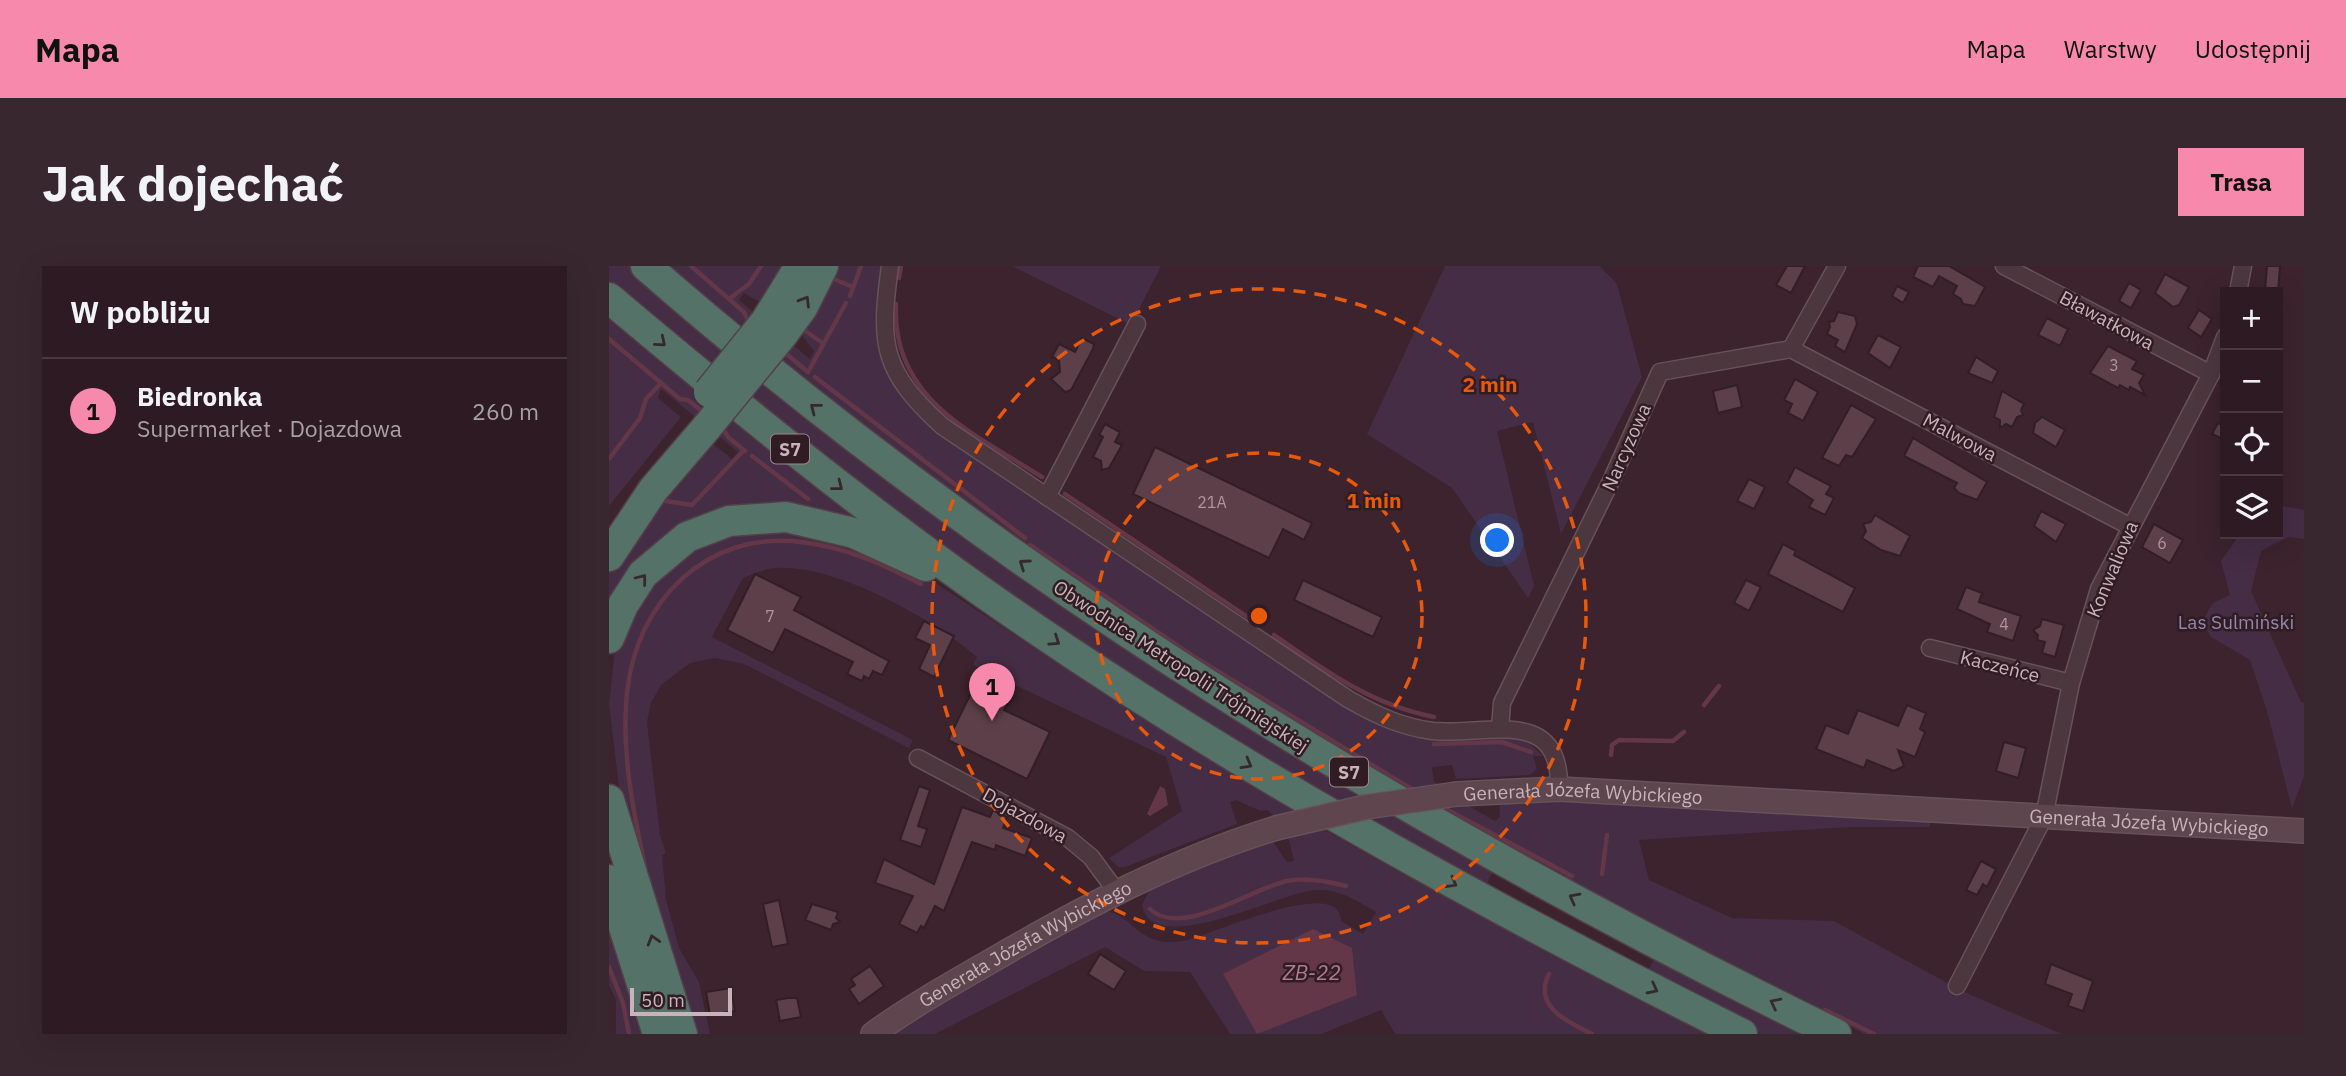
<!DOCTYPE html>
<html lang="pl">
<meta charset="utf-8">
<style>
body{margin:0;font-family:"IBM Plex Sans",sans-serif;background:#39272f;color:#f1f3f6}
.controls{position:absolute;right:21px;top:21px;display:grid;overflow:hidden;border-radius:0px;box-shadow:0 7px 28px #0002}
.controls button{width:63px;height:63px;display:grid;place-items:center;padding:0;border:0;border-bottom:2px solid #483840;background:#2d1a22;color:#f1f3f6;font:35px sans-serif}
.scale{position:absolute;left:21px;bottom:18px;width:102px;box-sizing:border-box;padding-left:7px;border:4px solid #c8b3ba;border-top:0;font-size:19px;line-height:24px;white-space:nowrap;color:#c8b3ba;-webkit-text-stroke:5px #311c24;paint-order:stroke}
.you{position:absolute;left:889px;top:275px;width:24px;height:24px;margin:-18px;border:5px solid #fff;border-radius:50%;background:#1a73e8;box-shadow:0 0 0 10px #1a73e833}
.badge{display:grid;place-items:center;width:46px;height:46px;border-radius:50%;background:#f789ad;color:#111;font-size:23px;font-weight:700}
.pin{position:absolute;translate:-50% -58px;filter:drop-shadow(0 2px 4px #0008)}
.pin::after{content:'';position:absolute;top:37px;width:24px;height:21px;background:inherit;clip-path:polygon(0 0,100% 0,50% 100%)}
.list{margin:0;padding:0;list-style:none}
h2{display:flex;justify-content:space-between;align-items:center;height:91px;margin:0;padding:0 28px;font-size:30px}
h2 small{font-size:23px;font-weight:400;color:#a7a1a5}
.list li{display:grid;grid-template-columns:46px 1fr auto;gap:21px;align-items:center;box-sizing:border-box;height:105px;padding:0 28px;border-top:2px solid #483840}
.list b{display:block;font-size:26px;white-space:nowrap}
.list p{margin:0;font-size:23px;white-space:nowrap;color:#a7a1a5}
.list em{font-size:23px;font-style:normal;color:#a7a1a5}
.icon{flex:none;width:38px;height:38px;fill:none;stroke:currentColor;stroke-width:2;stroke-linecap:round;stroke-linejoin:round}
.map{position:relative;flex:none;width:1695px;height:768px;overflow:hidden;border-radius:0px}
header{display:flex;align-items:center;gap:42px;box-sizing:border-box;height:98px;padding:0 35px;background:#f789ad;color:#111}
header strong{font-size:33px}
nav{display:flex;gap:38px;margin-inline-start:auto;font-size:24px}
.intro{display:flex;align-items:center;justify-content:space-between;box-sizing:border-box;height:168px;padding:0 42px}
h1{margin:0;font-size:49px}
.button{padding:18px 32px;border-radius:0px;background:#f789ad;color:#111;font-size:24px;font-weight:700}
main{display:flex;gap:42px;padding:0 42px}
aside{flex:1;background:#2d1a22;border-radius:0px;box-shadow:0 7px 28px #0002}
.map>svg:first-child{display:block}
.green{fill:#442d45}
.water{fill:#633747}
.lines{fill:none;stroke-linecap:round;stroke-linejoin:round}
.stream{stroke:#633747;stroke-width:4.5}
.building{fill:#5c3f49;stroke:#331e26;stroke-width:2}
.street-casing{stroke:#67525a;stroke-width:19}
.secondary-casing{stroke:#67525a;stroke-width:26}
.highway-casing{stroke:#543f47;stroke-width:33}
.street{stroke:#4c373f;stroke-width:16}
.secondary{stroke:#5f454d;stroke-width:23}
.highway{stroke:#547268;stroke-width:30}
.secondary-bridge-casing{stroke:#67525a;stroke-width:26;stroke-linecap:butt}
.highway-bridge-casing{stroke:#543f47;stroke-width:33;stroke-linecap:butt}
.secondary-bridge{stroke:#5f454d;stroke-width:23}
.highway-bridge{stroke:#547268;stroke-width:30}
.oneway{stroke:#36292e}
.ring{fill:none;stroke:#e8590c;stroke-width:3.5;stroke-dasharray:12 9}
.labels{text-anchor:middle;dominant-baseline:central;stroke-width:5;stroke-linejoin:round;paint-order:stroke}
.number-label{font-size:16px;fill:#ad969e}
.shield{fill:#311c24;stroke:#9b868d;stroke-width:2}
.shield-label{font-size:18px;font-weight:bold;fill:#c8b3ba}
.street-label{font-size:19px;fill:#c8b3ba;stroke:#311c24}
.park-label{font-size:19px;fill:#9288ad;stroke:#311c24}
.water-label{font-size:21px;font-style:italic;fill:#b07b8e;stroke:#311c24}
.centre{fill:#e8590c;stroke:#311c24;stroke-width:3.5}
.ring-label{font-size:21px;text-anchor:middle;font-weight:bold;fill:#e8590c;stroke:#311c24;stroke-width:5;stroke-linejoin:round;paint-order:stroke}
</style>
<header>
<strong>Mapa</strong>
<nav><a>Mapa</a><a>Warstwy</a><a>Udostępnij</a></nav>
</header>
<div class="intro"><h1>Jak dojechać</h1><a class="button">Trasa</a></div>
<main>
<aside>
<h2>W pobliżu<small></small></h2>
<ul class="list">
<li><span class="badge">1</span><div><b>Biedronka</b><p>Supermarket · Dojazdowa</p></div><em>260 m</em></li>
</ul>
</aside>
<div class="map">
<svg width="1695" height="768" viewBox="0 0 1695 768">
<rect width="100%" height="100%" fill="#3c232d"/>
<g class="green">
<path d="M0,0h23l65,57 799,543 -13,25 -475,-290 -399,-312z"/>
<path d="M58,0h126l-24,41 -25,-14 -5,7 71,59 4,-8 -18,-23 35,-62h54l-4,32 22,98 14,16 448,304 140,19 24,8 14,13h-10l4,13 -7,6 -74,4 -4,-14 -20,2 2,14 24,24 11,1 26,15 5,-4 -1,-17 12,-2 419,17v12h-81l-210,13 10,40 83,38 102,3 128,70 100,43h-198l-267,-137 -215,-120 -324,-204 -227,-171z"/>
<path d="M403,0h149l-30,59z"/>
<path d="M836,0h155l17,18 25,93 -81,157 -28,-112 -36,9 37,155 -6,12 -76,-110 -85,-54z"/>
<path d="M0,50l129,109 139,108 -149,-15 -119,106v-55l97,-131 26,21 6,-7 -77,-63 -3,9 23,19 -72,89z"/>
<path d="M1669,239l26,5v29l-16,-2 -27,14 -10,40 50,111h3v74l-12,33 -25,-98 -17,-51 -39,-23 -9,-16 11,-18 17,-8 -9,-34 19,-27h38z"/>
<path d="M182,260l128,46 218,143 186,114 80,45 311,160h-319l-14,-24 -60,24h-91l-40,-62 -46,-1 -39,-24 -170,87h-45l24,-17 191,-106c29,3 33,40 82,29 23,-5 154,-66 154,-19l22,13 13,-22c-19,-11 -36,-23 -59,-22 -35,1 -165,71 -175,15l8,-16 120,-52 17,25 7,-1 -6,-24 8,-2 -29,-25 -7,1 -24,-11 -6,2 7,22 -112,43h-7l-9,-9 73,-47 -16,-54 -193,-92 4,-8c-42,-37 -151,-99 -208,-88 -9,2 -18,6 -26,9l-31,59 201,103 -4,8 -165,-84 -29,-6 -25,5 -29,22 -10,18 -4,19 13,113 6,18 -4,2 4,44 13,49 20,34 11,52h-22l-69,-247 -10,-83 5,-47 9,-30 21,-39 66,-50z"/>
<path d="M0,647l42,121h-35v-34l-7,-15z"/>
<path d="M1049,686l160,82h-57l-116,-58z"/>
</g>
<g class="water">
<path d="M551,520l5,3 3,16 -18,11 -3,-2z"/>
<path d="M704,663l39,19 5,47 -100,39 -34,-60z"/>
</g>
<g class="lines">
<g class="stream">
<path d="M82,0l53,46 5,11"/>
<path d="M290,12l2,-12"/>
<path d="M225,13l19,8"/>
<path d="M241,30l11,-30"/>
<path d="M120,33l20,-15 12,-18"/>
<path d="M287,38c-5,95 77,129 146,173"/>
<path d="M195,64l20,14"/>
<path d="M0,73l71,60 8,1 16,13"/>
<path d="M174,85l25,21"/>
<path d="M199,106l38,-69"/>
<path d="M206,111l210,161"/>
<path d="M113,161l6,10 17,14"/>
<path d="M143,190l56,43"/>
<path d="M0,193l31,-41 6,-19 15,-16"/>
<path d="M456,228l184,124"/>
<path d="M57,235l26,4 52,-55"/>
<path d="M421,279l166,113 219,133"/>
<path d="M665,369c51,36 98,70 160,82"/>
<path d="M1095,439l15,-19"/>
<path d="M825,478l68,-2 29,10"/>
<path d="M1002,489l1,-10 7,-5 54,1 11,-9"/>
<path d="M831,540l132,70"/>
<path d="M36,601c-12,-57 -24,-116 -18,-174 9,-91 79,-163 174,-151 44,5 82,22 120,42"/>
<path d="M993,608l5,-39"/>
<path d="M541,643c31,30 102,-21 137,-28 19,-4 40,0 59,5"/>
<path d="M0,701l14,36 6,31"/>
<path d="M940,708c-17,32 19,48 43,60"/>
<path d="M1216,744l49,24"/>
</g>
</g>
<g class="building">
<path d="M1178,0h18l-14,27 -15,-8z"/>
<path d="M1309,0h31l36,21 -10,19 -12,-2 -2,-5 -8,-5 4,-8 -18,-10 -6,11 -20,-10z"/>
<path d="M1658,0h13l-2,26 -13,-1z"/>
<path d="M1556,8l24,13 -10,18 -6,2 -18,-14z"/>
<path d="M1520,17l12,7 -10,18 -12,-7z"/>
<path d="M1288,20l12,6 -6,11 -11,-7z"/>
<path d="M1590,44l13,9 -11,18 -13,-9z"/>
<path d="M1229,46l17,4 2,8 -12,28 -10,-6 3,-6 -11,-6 3,-7 -1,-5 5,-1z"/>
<path d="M1438,52l21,11 -8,17 -22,-11z"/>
<path d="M1269,69l23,12 -11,21 -22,-15z"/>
<path d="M473,72l12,6 -1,5 -22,41 -6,2 -14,-13 9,-7 -1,-12 -7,-3 7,-13 16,8z"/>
<path d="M1499,80l29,15 -5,8 12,6 -5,8 6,12 -15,-8 -1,3 -9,-5 -2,3 -28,-15z"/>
<path d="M1367,91l22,14 -6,12 -24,-10z"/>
<path d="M1186,113l23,13 -15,29 -15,-8 4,-9 -8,-4z"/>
<path d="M1128,119l5,22 -24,6 -5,-22z"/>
<path d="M1393,125l22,13 -3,6 2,5 -6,2 -5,10 -6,-3 -6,4v-8l-6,-3z"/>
<path d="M1242,139l25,14 -24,38 -6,-2 -7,11 -17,-8z"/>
<path d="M1433,151l23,13 -9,17 -23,-14 2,-10z"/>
<path d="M1609,157l7,4v13l-13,-6z"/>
<path d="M496,158l15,8 -5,10 7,3 -13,23 -7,2 -1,-9 -8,-4 10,-20 -4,-2z"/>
<path d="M1304,172l74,44 -10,18 -18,-7 -5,-5 3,-5 -53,-27z"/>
<path d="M546,181l157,76 -8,17 -21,-11 -14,29 -136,-64z"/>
<path d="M1186,201l36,19 -5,8 8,4 -9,17 -16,-8 4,-7 -26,-17z"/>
<path d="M1140,213l16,8 -11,22 -17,-8z"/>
<path d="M1432,245l25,13 -10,18 -22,-16z"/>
<path d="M1266,249l35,21 -10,20 -19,-6 -19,-12 4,-7 -3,-7 8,-2z"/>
<path d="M1545,258l29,16 -13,23 -28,-16z"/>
<path d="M1174,278l13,7 -2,4 61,33 -12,24 -75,-38z"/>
<path d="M146,308l46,23 -7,13 95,51 -7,14 -9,-4 -4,8 -5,-3 -2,5 -15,-7 6,-12 -68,-33 -12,24 -46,-23z"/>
<path d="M694,314l79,37 -9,20 -79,-37z"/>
<path d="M1137,314l15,7 -12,24 -15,-8z"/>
<path d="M1357,321l16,6 -3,9 42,14 -8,25 -26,-9 3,-8 -33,-15z"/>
<path d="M1433,353l22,6 -9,32 -13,-4 3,-11 -8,-2 1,-5 -5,-5 7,-4z"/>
<path d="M315,355l30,15 -20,41 -15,-8 11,-24 -15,-7z"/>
<path d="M366,419l34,16 -5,9 46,22 -23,47 -79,-39z"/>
<path d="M1298,439l19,8 -6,16 5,3 -10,25 -17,-7 6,16 -10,5 -27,-11 -3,8 -48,-19 10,-24 22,9 10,-24 40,16z"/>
<path d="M1395,476l22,6 -8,30 -22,-7z"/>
<path d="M310,520l11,4 -12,36 9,3 -6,18 -21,-7z"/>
<path d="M353,541l28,10 3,-7 7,4 7,3 -4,11 29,10 -7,18 -29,-11 -1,5 -23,-8 -28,69 -9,-5 -11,22 -3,-2 -4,7 -18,-9 14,-28 -38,-13 9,-24 50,25z"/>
<path d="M1372,595l15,8 -9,18 -4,-3 -6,11 -11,-5z"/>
<path d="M170,634l9,44 -16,3 -9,-43z"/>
<path d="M203,638l26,8 -2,6 4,4 -7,2 -2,6 -26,-10z"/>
<path d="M491,688l26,17 -12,19 -26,-16z"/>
<path d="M1442,698l42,17 -10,30 -15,-5 4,-12 -27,-10z"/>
<path d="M261,700l14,20 -25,18 -10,-15 6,-4 -4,-6z"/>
<path d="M122,722l4,23 -25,4 -4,-23z"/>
<path d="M179,732h9l4,19 -21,4 -4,-21z"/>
</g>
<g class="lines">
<defs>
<g id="street">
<path d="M281,0c-11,79 -8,105 52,160l406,273c28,16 53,28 85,32 54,5 128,-26 126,58"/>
<path d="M1395,0l207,108"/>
<path d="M1629,26l5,-26"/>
<path d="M1182,83l338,177"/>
<path d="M438,231l90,-173"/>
<path d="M1321,382l141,35"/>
<path d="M891,463l2,-26 110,-224 48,-107 131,-23 46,-83"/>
<path d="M309,492l150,80 23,19 25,34"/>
<path d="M1348,720l87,-169 27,-134 28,-94 112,-215 14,-37"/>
</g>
<g id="secondary">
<path id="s1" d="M848,528l102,-5 745,42"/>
<path id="s2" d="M264,768c37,-27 78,-50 118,-73 91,-53 184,-102 285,-133"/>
</g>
<g id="highway">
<path d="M37,0c358,313 764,560 1190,768"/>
<path d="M0,32c120,101 241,200 369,291 241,170 500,313 764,445"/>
<path d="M157,55l34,-55"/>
<path d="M174,68l19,-26 21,-42"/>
<path d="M0,290l44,-66 54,-63"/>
<path d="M0,372l14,-33 20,-31 44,-37 42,-16 57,-4 68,16 72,33"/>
<path d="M0,534l73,234"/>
<path d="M0,614l49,154"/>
</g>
</defs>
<use href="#street" class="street-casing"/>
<use href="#secondary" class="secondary-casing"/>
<use href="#highway" class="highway-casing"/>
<use href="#street" class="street"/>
<use href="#secondary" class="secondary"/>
<use href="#highway" class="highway"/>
<defs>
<path id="secondary-bridge" d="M667,562l90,-21 91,-13"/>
<g id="highway-bridge">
<path d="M100,126l57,-71"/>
<path d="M98,161l76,-93"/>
</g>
</defs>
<use href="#secondary-bridge" class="secondary-bridge-casing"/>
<use href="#highway-bridge" class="highway-bridge-casing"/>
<use href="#secondary-bridge" class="secondary-bridge"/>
<use href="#highway-bridge" class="highway-bridge"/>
</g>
<defs><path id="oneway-chevron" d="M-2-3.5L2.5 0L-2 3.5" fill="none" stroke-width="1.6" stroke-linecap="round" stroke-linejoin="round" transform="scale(1.75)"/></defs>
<g class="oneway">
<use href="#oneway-chevron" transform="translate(196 35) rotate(-59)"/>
<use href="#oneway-chevron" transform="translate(52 76) rotate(40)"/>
<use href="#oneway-chevron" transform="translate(206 142) rotate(-142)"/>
<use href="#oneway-chevron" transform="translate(229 220) rotate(38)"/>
<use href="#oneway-chevron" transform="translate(415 298) rotate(-145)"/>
<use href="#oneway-chevron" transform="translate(33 313) rotate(-52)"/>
<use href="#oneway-chevron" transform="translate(446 375) rotate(34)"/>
<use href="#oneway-chevron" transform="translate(638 498) rotate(30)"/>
<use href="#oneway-chevron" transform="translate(843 617) rotate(29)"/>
<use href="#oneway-chevron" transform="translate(965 632) rotate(-152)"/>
<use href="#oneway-chevron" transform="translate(44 674) rotate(-107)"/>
<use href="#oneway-chevron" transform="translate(1044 723) rotate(27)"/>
<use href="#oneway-chevron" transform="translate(1166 737) rotate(-153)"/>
</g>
<g class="ring">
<circle cx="650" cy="350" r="163"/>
<circle cx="650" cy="350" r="327"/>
</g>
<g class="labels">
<g class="number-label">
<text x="1505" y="99">3</text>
<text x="603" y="236">21A</text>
<text x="1553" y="277">6</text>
<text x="161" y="350">7</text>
<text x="1395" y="358">4</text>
</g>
<g class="shield">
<rect x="162" y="168.5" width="38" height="29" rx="5"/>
<rect x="721" y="491.5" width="38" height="29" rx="5"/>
</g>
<g class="shield-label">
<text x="181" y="183">S7</text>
<text x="740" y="506">S7</text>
</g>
<g class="street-label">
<text transform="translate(1498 54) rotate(28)">Bławatkowa</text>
<text transform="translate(1351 171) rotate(28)">Malwowa</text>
<text transform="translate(1017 181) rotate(-66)">Narcyzowa</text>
<text transform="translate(1503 303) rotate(-67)">Konwaliowa</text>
<text transform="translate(572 400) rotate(33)">Obwodnica Metropolii Trójmiejskiej</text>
<text transform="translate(1391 400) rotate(14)">Kaczeńce</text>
<text stroke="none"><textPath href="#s1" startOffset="126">Generała Józefa Wybickiego</textPath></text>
<text transform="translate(416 549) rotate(29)">Dojazdowa</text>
<text stroke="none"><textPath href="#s1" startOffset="693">Generała Józefa Wybickiego</textPath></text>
<text stroke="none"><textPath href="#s2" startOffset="177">Generała Józefa Wybickiego</textPath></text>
</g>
<g class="park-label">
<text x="1627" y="356">Las Sulmiński</text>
</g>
<g class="water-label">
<text x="703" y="706">ZB-22</text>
</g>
</g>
<circle cx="650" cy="350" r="10" class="centre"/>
<g class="ring-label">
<text x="881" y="126">2 min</text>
<text x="765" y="242">1 min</text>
</g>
</svg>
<div class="controls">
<button>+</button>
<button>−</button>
<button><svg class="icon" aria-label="locate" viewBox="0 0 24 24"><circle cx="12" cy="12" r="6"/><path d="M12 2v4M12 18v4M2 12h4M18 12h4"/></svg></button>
<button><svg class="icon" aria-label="layers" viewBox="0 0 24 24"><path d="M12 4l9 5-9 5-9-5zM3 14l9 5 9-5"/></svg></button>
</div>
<div class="scale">50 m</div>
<div class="you"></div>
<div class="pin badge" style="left:383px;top:455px">1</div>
</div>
</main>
